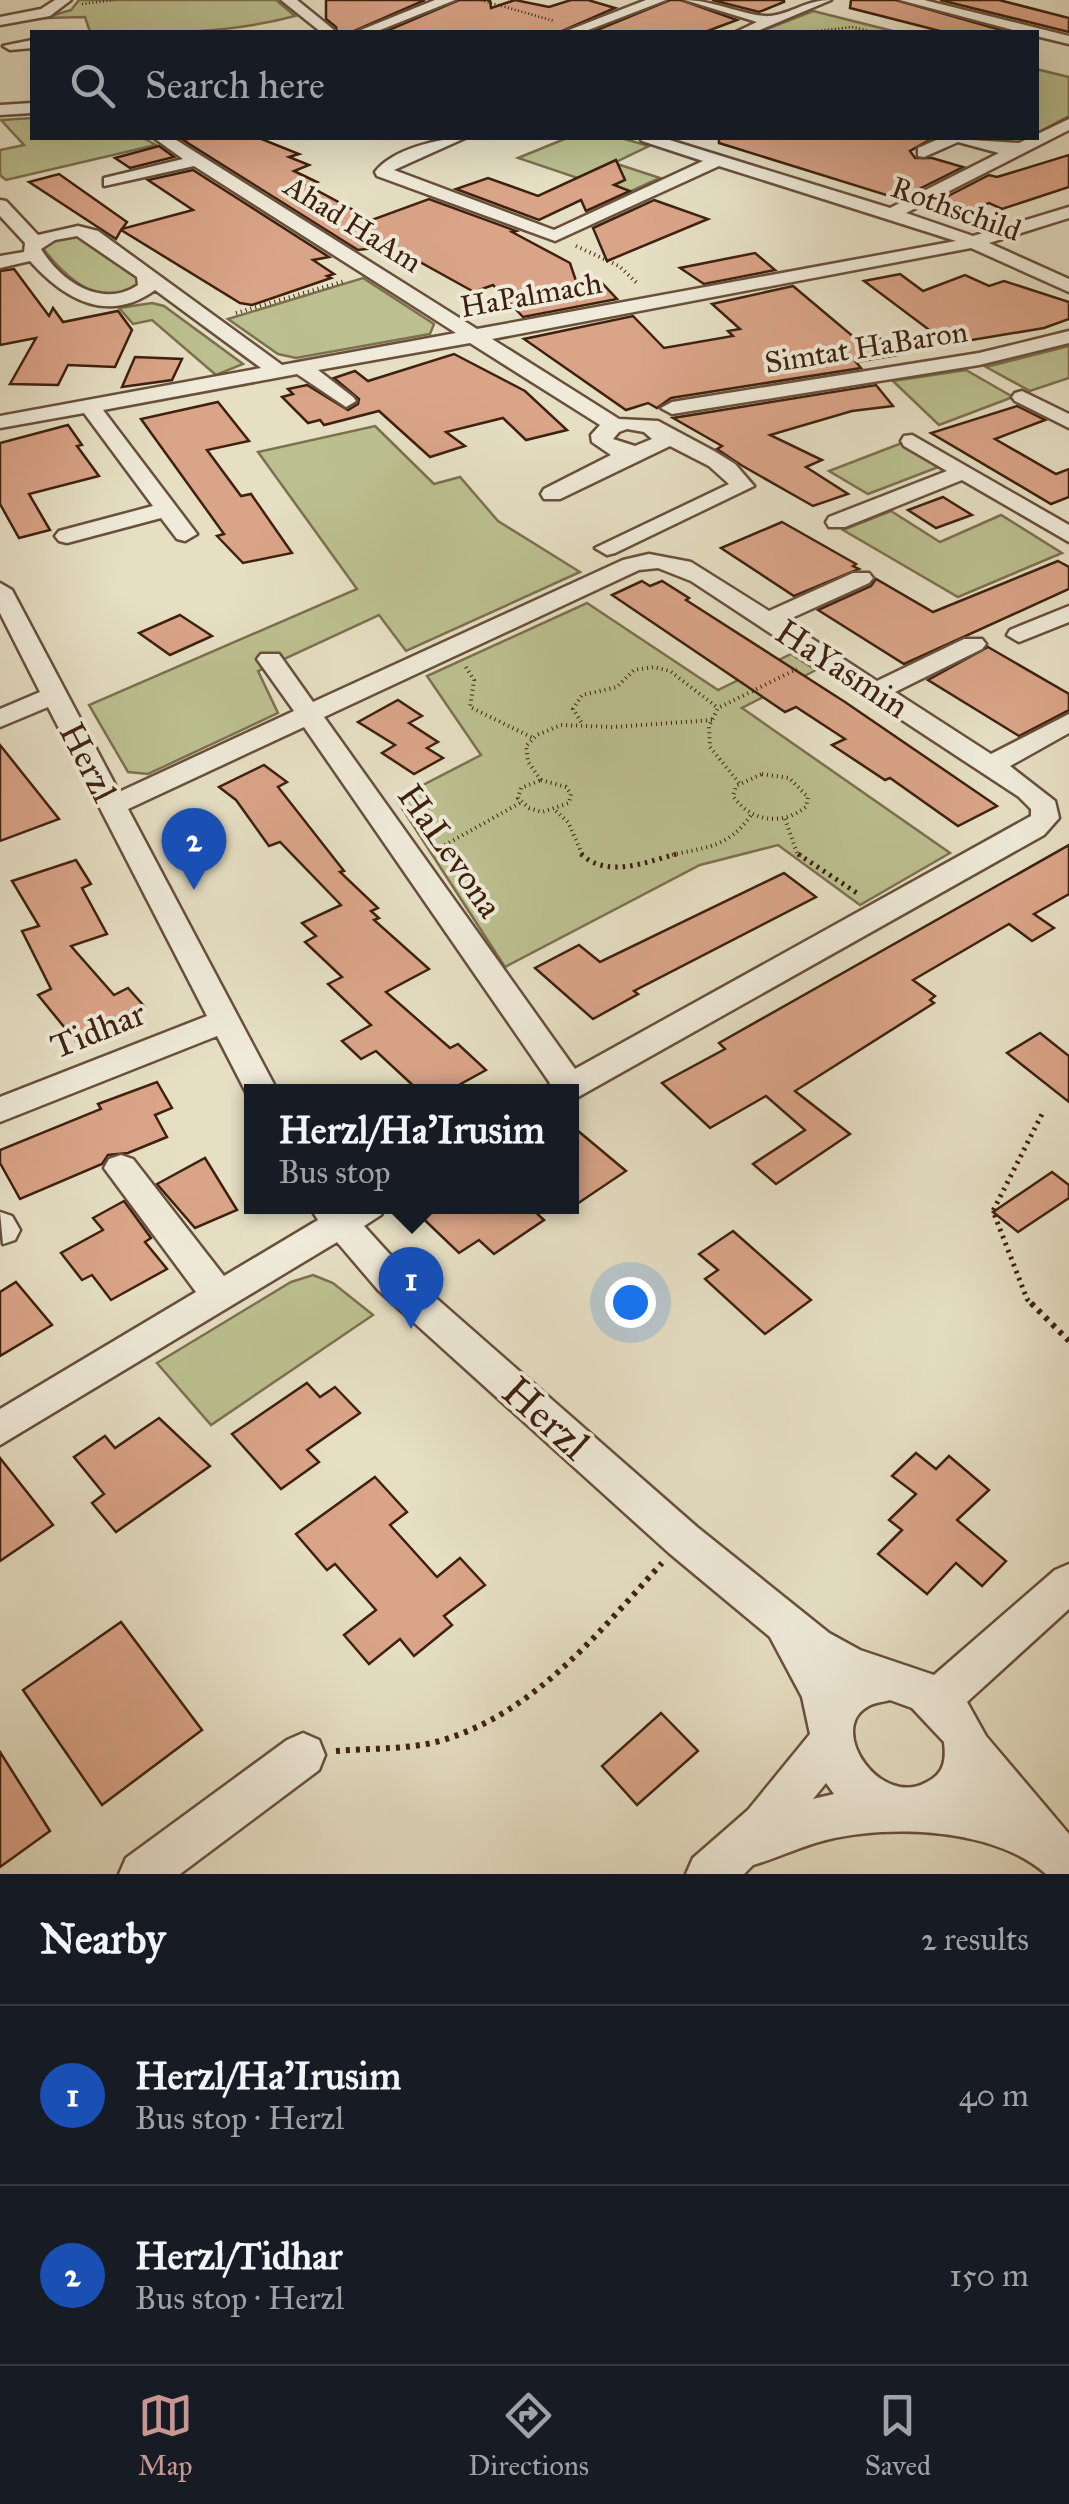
<!DOCTYPE html>
<meta charset="utf-8">
<style>
body{margin:0;font-family:"IM FELL Great Primer",serif;background:#242831;color:#f1f3f6}
.you{position:absolute;left:630px;top:1302px;width:35px;height:35px;margin:-25px;border:8px solid #fff;border-radius:50%;background:#1a73e8;box-shadow:0 0 0 15px #1a73e833}
.badge{display:grid;place-items:center;width:65px;height:65px;border-radius:50%;background:#c59692;color:#fff;font-size:32px;font-weight:700}
.pin{position:absolute;translate:-50% -82px;filter:drop-shadow(0 2px 5px #0008)}
.pin::after{content:'';position:absolute;top:52px;width:35px;height:30px;background:inherit;clip-path:polygon(0 0,100% 0,50% 100%)}
.popup{position:absolute;left:244px;top:1084px;width:335px;height:130px;box-sizing:border-box;display:grid;place-content:center;border-radius:0px;background:#171b24;filter:drop-shadow(0 2px 8px #0005);font-size:32px;white-space:nowrap;color:#9ea1a6}
.popup b{font-size:38px;color:#f1f3f6}
.popup::after{content:'';position:absolute;left:50%;top:100%;margin-left:-20px;border:20px solid transparent;border-top-color:#171b24}
.list{margin:0;padding:0;list-style:none}
h2{display:flex;justify-content:space-between;align-items:center;height:130px;margin:0;padding:0 40px;font-size:42px}
h2 small{font-size:32px;font-weight:400;color:#9ea1a6}
.list li{display:grid;grid-template-columns:65px 1fr auto;gap:30px;align-items:center;box-sizing:border-box;height:180px;padding:0 40px;border-top:2px solid #363941}
.list b{display:block;font-size:38px;white-space:nowrap}
.list p{margin:0;font-size:32px;white-space:nowrap;color:#9ea1a6}
.list em{font-size:32px;font-style:normal;color:#9ea1a6}
.icon{flex:none;width:55px;height:55px;fill:none;stroke:currentColor;stroke-width:2;stroke-linecap:round;stroke-linejoin:round}
.map{position:relative;flex:none;width:1069px;height:1874px;overflow:hidden}
.search{position:absolute;background:#171b24;box-shadow:0 10px 40px #0002;left:30px;right:30px;top:30px;height:110px;display:flex;align-items:center;gap:25px;box-sizing:border-box;padding:0 35px;border-radius:0px;color:#9ea1a6;font-size:38px}
.sheet{height:490px;background:#171b24}
nav{display:flex;justify-content:space-around;align-items:center;box-sizing:border-box;height:140px;border-top:2px solid #363941;background:#171b24;font-size:28px;color:#9ea1a6}
nav a{display:grid;justify-items:center;gap:5px}
nav .on{color:#c59692}
.map>svg:first-child{display:block}
.green{fill:#bcc090;stroke:#7d704f;stroke-width:2.5}
.building{fill:#daa488;stroke:#3e210e;stroke-width:2.5}
.lines{fill:none;stroke-linecap:round;stroke-linejoin:round}
.minor-casing{stroke:#68503c;stroke-width:5}
.path-far3{stroke:#3e210e;stroke-width:2.5;stroke-dasharray:1 2.5;stroke-linecap:butt}
.path-far2{stroke:#3e210e;stroke-width:4;stroke-dasharray:1 4;stroke-linecap:butt}
.path-far1{stroke:#3e210e;stroke-width:5;stroke-dasharray:2.5 5;stroke-linecap:butt}
.path{stroke:#3e210e;stroke-width:6;stroke-dasharray:4 6;stroke-linecap:butt}
.minor{fill:#efead9;fill-rule:evenodd}
.labels{text-anchor:middle;dominant-baseline:central;stroke-width:8;stroke-linejoin:round;paint-order:stroke}
.far-street-label{font-size:30px;fill:#3e210e;stroke:#efead9}
.street-label{font-size:35px;fill:#3e210e;stroke:#efead9}
.near-street-label{font-size:42px;fill:#3e210e;stroke:#efead9}
</style>
<div class="map">
<svg width="1069" height="1874" viewBox="0 0 1069 1874">
<rect width="100%" height="100%" fill="#e6dfc4"/>
<filter id="stains"><feTurbulence type="fractalNoise" baseFrequency=".002" numOctaves="4"/><feColorMatrix values="0 0 0 0 .2 0 0 0 0 .09 0 0 0 0 .02 0 0 0 .5 -.17"/></filter>
<radialGradient id="worn" r=".72"><stop offset=".6" stop-color="#630" stop-opacity="0"/><stop offset="1" stop-color="#630" stop-opacity=".3"/></radialGradient>
<g class="green">
<path d="M79,0h197l19,16c-72,19 -132,17 -205,16l-5,-15 -41,1 27,-8z"/>
<path d="M813,11l84,21h-138z"/>
<path d="M1036,69l33,8v39l-32,17z"/>
<path d="M32,118v20h111l13,7 -150,35 -6,-5v-25l24,-5 -23,-25z"/>
<path d="M567,138h54l28,8 -35,17 46,15 -35,16 -107,-36z"/>
<path d="M71,235l15,3 51,40 3,4c-29,38 -79,-8 -97,-34l11,-9z"/>
<path d="M363,278l71,46 -4,10 -134,24 -18,-4 -50,-35z"/>
<path d="M152,303l12,3 79,58 -27,11 -64,-55 -19,4 -14,-16z"/>
<path d="M1069,346v32l-39,13 -44,-24z"/>
<path d="M966,370l47,27 -74,28 -46,-44z"/>
<path d="M375,426l59,58 26,-7 38,44 82,51 -174,79 -27,-36 -121,56 20,42 -130,61 -20,-2 -39,-67 268,-116 -99,-137z"/>
<path d="M902,443l39,23 -73,28 -39,-23z"/>
<path d="M891,511l49,31 61,-27 61,38 -104,44 -115,-67z"/>
<path d="M587,603l131,87 73,-36 25,16 -74,38 208,145 -90,52 -82,-60 -78,20 -195,102 -109,-168 85,-44 -54,-79z"/>
<path d="M313,1275l20,8 40,32 -162,110 -54,-62 134,-81z"/>
</g>
<g class="building">
<path d="M326,0h99l-73,32h-15l-1,-5 -10,-8z"/>
<path d="M459,0h31l1,8 24,-8 34,7 22,-7h17l27,8 -55,24h-176z"/>
<path d="M670,0h11l56,20 -32,12h-113z"/>
<path d="M712,0h72v2l-25,10z"/>
<path d="M851,0h45l112,32h-64l-94,-24z"/>
<path d="M940,0h59l70,18v14z"/>
<path d="M193,138h66l40,16 -10,3 20,8 -15,6 23,11 -10,3 65,35 57,-21 87,32 -4,1 58,31 8,24 24,-4 15,16 -94,18 -30,-32 -19,7 -83,-46 -33,4 -175,-110z"/>
<path d="M719,138h214l-23,13 5,7h17l31,9 -64,32 -180,-56z"/>
<path d="M159,146l15,11 -44,11 -15,-10z"/>
<path d="M1069,155v32l-67,22 -13,-6 -39,13 -25,-8 64,-33 8,2z"/>
<path d="M616,160l9,20 -11,5 16,6 -44,20 -5,-11 -42,20 -83,-31 32,-11 50,18z"/>
<path d="M193,170l136,87 -16,3 21,14 -7,2 4,2 -79,27 -12,-2 -119,-73 -5,9 -87,-57 30,-8 68,48 -5,7 71,-19 -45,-30z"/>
<path d="M654,200l54,19 -101,42 -14,-33z"/>
<path d="M755,253l20,17 -71,14 -24,-16z"/>
<path d="M14,269l35,47 4,-8 10,14 55,-11 14,19 -17,37 -47,-2 -10,20 -48,-1 26,-46 -36,7v-74z"/>
<path d="M900,274l23,17 42,-16 24,11 15,-5 65,21v17l-25,9 -96,16 -84,-63z"/>
<path d="M793,286l63,53 22,-3 20,19 -42,7 5,6 -190,30 -14,10 -9,-5 -22,7 -102,-71 109,-23 31,32 69,-12 -5,-5 12,-2 -28,-25z"/>
<path d="M454,354l71,37 42,39 -41,10 -23,-22 -57,14 19,14 -35,11 -51,-46 -55,14 -4,-5 -12,3 -26,-26 11,-3 -5,-5 19,-4 41,25 10,-6 1,-5 -25,-21 21,-7 13,10z"/>
<path d="M135,357l47,2 -10,21 -50,7z"/>
<path d="M876,385l17,21 -41,5 -82,24 52,25 -16,7 42,27 -35,12 -72,-41 -24,-16 5,-3 -49,-28z"/>
<path d="M218,402l31,39 -42,9 34,46 10,-2 41,59 -49,10 -26,-27 7,-2 -83,-115z"/>
<path d="M1017,406l28,14 -50,19 61,35 13,-5v28l-18,7 -120,-71z"/>
<path d="M68,425l14,20 -5,1 22,30 -70,18 21,36 -31,8 -19,-34v-61z"/>
<path d="M943,497l29,18 -36,13 -28,-18z"/>
<path d="M782,522l74,42 -3,2 6,3 -65,27 -73,-48z"/>
<path d="M1058,561l11,6v22l-165,75 -86,-54 53,-24 5,-7 57,33z"/>
<path d="M642,581l8,5 12,-5 27,17 -3,2 159,102 152,104 -39,20 -68,-48 -5,2 -53,-35 13,-6 -49,-32 -11,5 -173,-117z"/>
<path d="M180,615l32,21 -42,19 -31,-22z"/>
<path d="M988,647l81,47v16l-50,26 -91,-56z"/>
<path d="M398,700l24,16 -13,7 29,19 -11,6 16,10 -29,16 -32,-21 13,-8 -37,-23z"/>
<path d="M0,745l59,74 -59,22z"/>
<path d="M264,765l23,17 -9,5 66,84 -4,1 38,36 -7,3 8,7 -5,2 55,49 -43,23 64,56 8,-4 28,26 -40,22h-26l-44,-41 -15,8 -19,-18 29,-16 -43,-41 14,-7 -37,-35 11,-6 -14,-13 39,-18 -61,-63 -11,4 -33,-46 -17,-13z"/>
<path d="M1069,845v49l-35,20 20,14 -22,13 -23,-17 -96,56 22,16 -5,4 4,3 -139,88 55,43 -74,50 -23,-20 52,-34 -39,-34 -56,32 -48,-45 63,-34 -6,-6z"/>
<path d="M76,860l15,24 -9,4 25,46 -36,12 43,49 14,-7 16,18 -44,20 4,6 -26,12 -40,-49 13,-6 -29,-58 17,-5 -27,-45z"/>
<path d="M784,873l32,24 -182,94 4,3 -45,25 -58,-51 44,-23 21,17z"/>
<path d="M1040,1033l29,23v46l-62,-49z"/>
<path d="M157,1082l15,26 -17,7 12,22 -39,16 -20,2 -6,9 -82,35 -20,-36v-13l101,-41 -3,-5z"/>
<path d="M571,1125l55,46 -55,37z"/>
<path d="M205,1158l32,52 -42,18 -38,-44z"/>
<path d="M1052,1172l17,13v13l-51,34 -25,-20z"/>
<path d="M124,1201l27,37 -6,4 22,27 -56,31 -19,-25 -10,5 -21,-27 42,-23 -10,-12z"/>
<path d="M410,1206h119l15,14 -50,34 -15,-14 -20,13z"/>
<path d="M733,1231l78,69 -46,34 -60,-55 13,-9 -19,-16z"/>
<path d="M16,1282l36,43 -52,31v-64z"/>
<path d="M307,1383l13,14 15,-10 25,26 -53,37 12,12 -38,27 -49,-55z"/>
<path d="M159,1418l51,48 -94,66 -24,-29 12,-9 -30,-37 31,-21 10,12z"/>
<path d="M916,1453l20,16 13,-13 40,34 -32,30 49,41 -24,25 -26,-23 -29,31 -49,-40 24,-24 -13,-10 27,-26 -24,-18z"/>
<path d="M0,1458l53,67 -53,36z"/>
<path d="M375,1477l32,35 -17,13 47,52 23,-19 25,27 -41,31 8,9 -38,31 -14,-17 -31,25 -25,-29 32,-25 -41,-46 -8,6 -31,-36z"/>
<path d="M121,1622l81,108 -100,75 -79,-115z"/>
<path d="M661,1713l37,38 -61,54 -35,-39z"/>
<path d="M0,1752l50,79 -50,36z"/>
</g>
<g class="lines">
<defs>
<g id="minor">
<path d="M55,0h16l-21,16 -50,9v-8l41,-8z"/>
<path d="M281,0h16l37,30 -13,2z"/>
<path d="M435,0h20l-80,32h-19z"/>
<path d="M646,0h20l-83,32h-19z"/>
<path d="M685,0c28,0 67,18 85,16 21,-2 36,-16 61,-16l-76,32h-19l21,-10z"/>
<path d="M900,0h24l145,36v8l-33,-8v-4h-15z"/>
<path d="M32,40v8l-22,2 -7,-4z"/>
<path d="M32,103v10l-32,2v-10z"/>
<path d="M1069,119v11l-163,83 67,23 96,-29v11l-80,25 80,36v13l-98,-44 -479,91 127,80 39,2 56,30 21,13 19,22 -139,67 -8,2 -12,-7 134,-64 -20,-18 -39,-20 -110,53h-16l-3,-5 3,-5 67,-34 -19,-13 -1,-7 9,-10 -130,-82 -152,27 35,27 3,4 -10,6 -49,-33 -194,36 94,124 -12,7 -8,-2 -16,-21 -94,25 -8,-2 -4,-5 4,-5 94,-25 -69,-93 -84,15v-12l261,-48 -106,-78c-47,34 -90,10 -125,-29l-30,7v-12l24,-4 1,-9 -25,-27v-16l6,1 32,34 40,-9 20,5 184,134 174,-32 -262,-167 -90,20v-8l79,-19 -29,-21h19l304,191 479,-88 -237,-75 -164,75 -178,-65 -2,-4c16,-22 63,-34 90,-34l-71,32 160,60 149,-69 -61,-20 -2,-3h23l227,70 109,-55 -41,-11 -34,15 -6,-1v-8l23,-10 78,5zM77,236l60,41 1,8c-36,24 -77,-3 -97,-36l14,-9zM627,429l17,3 8,7 -17,7 -22,-7 6,-7z"/>
<path d="M1069,331v12l-90,22 -307,49 -11,-6 11,-6 307,-49z"/>
<path d="M1022,391l47,23v14l-54,-27 -3,-4 3,-4z"/>
<path d="M912,435l157,90v17l-107,-62 -117,47h-16l-3,-5 3,-5 118,-46 -43,-25 -3,-5 3,-5z"/>
<path d="M649,554l42,8 78,49 84,-38h16l4,5 -4,5 -84,38 92,60 87,-42h18l4,5 -4,5 -87,43 96,62 78,-40v19l-59,33 45,35 4,17 -15,17 -473,266v-9h-27l6,-9 -246,-356 -176,82 150,283h-27l-1,8 -33,-64 -217,86v-25l207,-81 -159,-309 -48,20v-18l40,-17 -40,-79v-30l12,7 107,202 175,-81 -37,-52 4,-5h18l34,48 310,-142zM658,568l33,13 328,216 12,12v7l-456,253 -251,-352 315,-147z"/>
<path d="M1069,606v16l-50,20 -12,-7 3,-5z"/>
<path d="M121,1155l12,4 91,117 94,-56 -9,-14h77l-5,9 -17,11 40,44 293,257 132,106 31,17 74,25 121,-105 14,-6v45l-102,93 19,34 83,98v40h-23c-52,-46 -155,-50 -220,-34 -25,6 -48,18 -73,25l-9,9h-58l7,-16 55,-48 62,-76 -8,-37 -32,-60 -101,-84 -291,-263 -41,-48 -337,203v-36l196,-117 -92,-124 5,-9zM890,1700l22,8 32,34c2,17 1,31 -17,40 -46,27 -100,-52 -60,-75 5,-4 16,-5 23,-7zM826,1783l8,11 -21,5z"/>
<path d="M0,1212l12,4 8,14 -5,10 -12,4z"/>
<path d="M303,1733l16,7 6,15 -6,15 -139,104h-61l7,-16 161,-118z"/>
</g>
</defs>
<use href="#minor" class="minor-casing"/>
<g class="path-far3">
<path d="M481,0l73,21"/>
<path d="M82,4l32,-4"/>
<path d="M807,32l45,-5 22,5"/>
</g>
<g class="path-far2">
<path d="M576,246l43,20 19,18"/>
<path d="M236,313l109,-32"/>
<path d="M466,667l8,13 -4,27 63,31"/>
<path d="M581,722l-8,-13 9,-14 35,-8 17,-17 20,-3 16,4 48,37"/>
<path d="M762,774l27,4 19,19 -2,10c-25,19 -55,15 -73,-11l3,-10z"/>
<path d="M541,780l-13,-18 -2,-16 11,-11 24,-10 53,2 98,-7"/>
<path d="M541,780l25,7 5,7 -2,9 -27,9 -13,-4 -11,-10 3,-10z"/>
<path d="M739,783l-29,-36 -1,-21 9,-18 79,-39"/>
<path d="M556,811l12,11 15,34"/>
<path d="M785,819l12,34 5,3"/>
<path d="M436,850l84,-47"/>
<path d="M667,856c37,-9 61,-7 84,-41"/>
</g>
<g class="path-far1">
<path d="M581,854c27,25 64,8 96,0"/>
<path d="M798,854l62,41"/>
<path d="M1034,1306l-7,-7 -34,-88 50,-99"/>
</g>
<g class="path">
<path d="M1031,1303l38,38"/>
<path d="M336,1751c35,-3 73,-1 107,-11 93,-28 156,-108 219,-177"/>
</g>
<use href="#minor" class="minor"/>
</g>
<g class="labels">
<g class="far-street-label">
<text transform="translate(956 209) rotate(20)">Rothschild</text>
<text transform="translate(353 224) rotate(32)">Ahad HaAm</text>
<text transform="translate(531 295) rotate(-10)">HaPalmach</text>
<text transform="translate(866 347) rotate(-9)">Simtat HaBaron</text>
</g>
<g class="street-label">
<text transform="translate(842 669) rotate(33)">HaYasmin</text>
<text transform="translate(88 762) rotate(63)">Herzl</text>
<text transform="translate(450 851) rotate(55)">HaLevona</text>
<text transform="translate(98 1030) rotate(-22)">Tidhar</text>
</g>
<g class="near-street-label">
<text transform="translate(546 1418) rotate(42)">Herzl</text>
</g>
</g>
<rect width="100%" height="100%" filter="url(#stains)"/>
<rect width="100%" height="100%" fill="url(#worn)"/>
</svg>
<div class="you"></div>
<div class="pin badge" style="left:411px;top:1329px;background:#1a4fb4">1</div>
<div class="popup"><b>Herzl/Ha'Irusim</b>Bus stop</div>
<div class="pin badge" style="left:194px;top:890px;background:#1a4fb4">2</div>
<div class="search"><svg class="icon" aria-label="search" viewBox="0 0 24 24"><circle cx="10" cy="10" r="6"/><path d="M15 15l6 6"/></svg>Search here</div>
</div>
<section class="sheet">
<h2>Nearby<small>2 results</small></h2>
<ul class="list">
<li><span class="badge" style="background:#1a4fb4">1</span><div><b>Herzl/Ha'Irusim</b><p>Bus stop · Herzl</p></div><em>40 m</em></li>
<li><span class="badge" style="background:#1a4fb4">2</span><div><b>Herzl/Tidhar</b><p>Bus stop · Herzl</p></div><em>150 m</em></li>
</ul>
</section>
<nav>
<a class="on"><svg class="icon" aria-label="map" viewBox="0 0 24 24"><path d="M3 6l6-2 6 2 6-2v14l-6 2-6-2-6 2zM9 4v14M15 6v14"/></svg>Map</a>
<a><svg class="icon" aria-label="directions" viewBox="0 0 24 24"><path d="M12 3l9 9-9 9-9-9zM9 14v-3h6M13 9l2 2-2 2"/></svg>Directions</a>
<a><svg class="icon" aria-label="saved" viewBox="0 0 24 24"><path d="M7 4h10v16l-5-4-5 4z"/></svg>Saved</a>
</nav>
